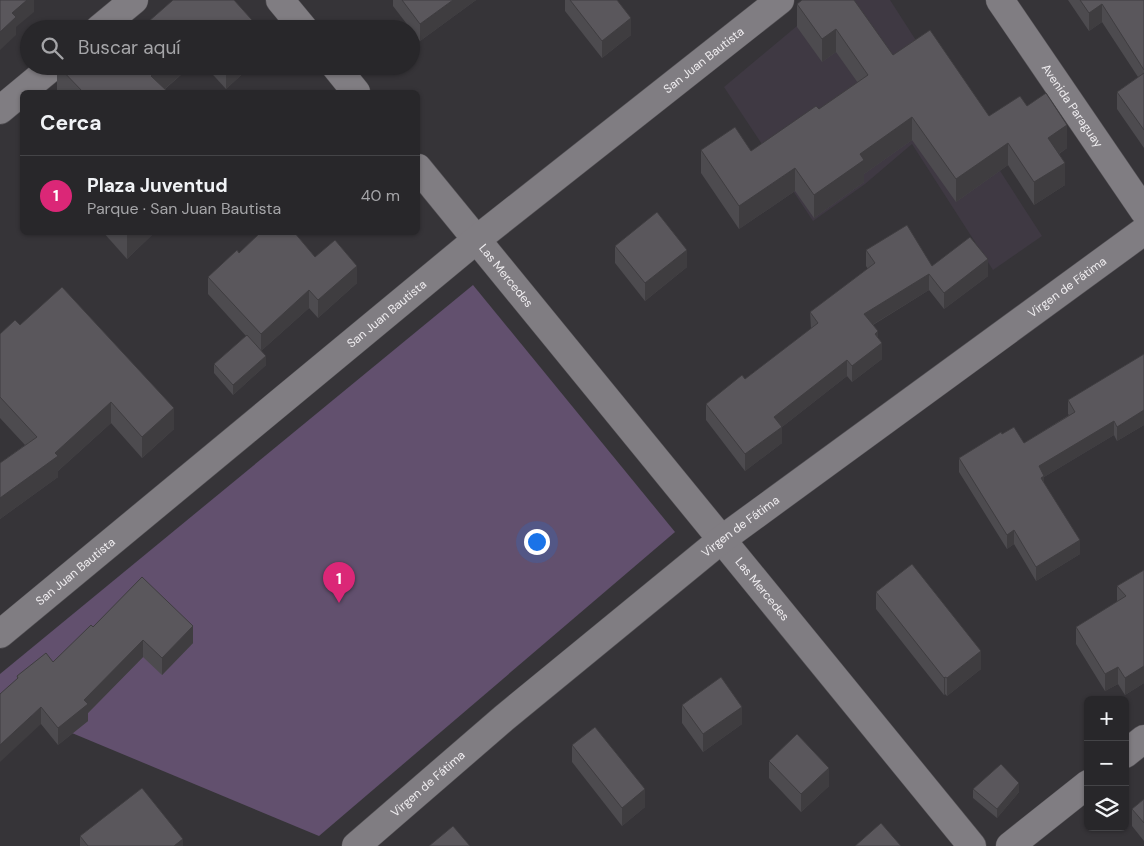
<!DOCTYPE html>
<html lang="es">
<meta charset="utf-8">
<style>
body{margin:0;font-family:"DM Sans",sans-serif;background:#302f32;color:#f1f3f6}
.controls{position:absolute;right:15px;bottom:15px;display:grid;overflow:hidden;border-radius:8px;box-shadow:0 1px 4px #0004}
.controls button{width:45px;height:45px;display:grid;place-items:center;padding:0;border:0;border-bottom:1px solid #444447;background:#28272a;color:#f1f3f6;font:25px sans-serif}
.you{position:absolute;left:536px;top:541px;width:18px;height:18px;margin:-12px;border:4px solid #fff;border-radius:50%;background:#1a73e8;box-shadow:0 0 0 8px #1a73e833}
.badge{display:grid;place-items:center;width:32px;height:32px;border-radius:50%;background:#db2777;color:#fff;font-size:16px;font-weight:700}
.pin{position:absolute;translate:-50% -41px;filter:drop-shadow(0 1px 2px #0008)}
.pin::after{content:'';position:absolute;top:26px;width:18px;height:15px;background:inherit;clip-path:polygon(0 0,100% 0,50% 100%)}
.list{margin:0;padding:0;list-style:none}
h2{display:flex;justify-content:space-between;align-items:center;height:65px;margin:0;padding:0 20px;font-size:21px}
h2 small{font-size:16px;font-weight:400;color:#a5a5a8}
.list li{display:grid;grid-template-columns:32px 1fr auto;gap:15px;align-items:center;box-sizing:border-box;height:80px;padding:0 20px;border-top:1px solid #444447}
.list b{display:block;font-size:19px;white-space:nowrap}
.list p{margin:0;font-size:16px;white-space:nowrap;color:#a5a5a8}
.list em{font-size:16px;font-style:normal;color:#a5a5a8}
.icon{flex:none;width:28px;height:28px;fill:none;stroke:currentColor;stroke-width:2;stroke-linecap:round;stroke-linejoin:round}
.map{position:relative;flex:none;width:1144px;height:846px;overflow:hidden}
.search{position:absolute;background:#28272a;box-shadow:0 1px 4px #0004;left:20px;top:20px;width:400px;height:55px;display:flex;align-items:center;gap:12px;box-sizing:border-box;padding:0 18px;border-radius:28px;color:#a5a5a8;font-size:19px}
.panel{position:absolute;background:#28272a;box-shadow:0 1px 4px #0004;left:20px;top:90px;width:400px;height:145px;border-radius:8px}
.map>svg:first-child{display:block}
.built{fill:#3f3943}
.green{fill:#62506e}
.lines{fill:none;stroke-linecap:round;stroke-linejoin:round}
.minor-casing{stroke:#545256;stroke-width:29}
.minor{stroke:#807d82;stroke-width:28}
.wall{fill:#4d4b4f}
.shaded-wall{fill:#3f3d40}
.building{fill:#5a575c;stroke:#3f3d40}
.labels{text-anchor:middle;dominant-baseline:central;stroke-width:4.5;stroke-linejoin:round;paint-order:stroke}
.street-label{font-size:12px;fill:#efedf0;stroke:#2c2a2e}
</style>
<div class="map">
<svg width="1144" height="846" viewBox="0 0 1144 846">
<rect width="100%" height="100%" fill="#363438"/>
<path class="built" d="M828,0h62l152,236 -49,34 -81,-126 -47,40 -52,37 -89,-134z"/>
<path class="green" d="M473,285l202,247 -356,304 -319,-133v-29z"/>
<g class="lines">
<defs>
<g id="minor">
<path d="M280,0l24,29"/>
<path id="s1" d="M1000,0l144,211"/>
<path d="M99,29l35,-29"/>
<path d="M335,66l21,26"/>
<path d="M0,110l53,-44"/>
<path id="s2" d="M418,168l554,678"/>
<path id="s3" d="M0,634l476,-394 304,-240"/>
<path d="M1125,754l19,-15"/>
<path id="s4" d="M356,846l148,-128 217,-178 423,-309"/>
<path d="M1010,846l78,-62"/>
</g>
</defs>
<use href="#minor" class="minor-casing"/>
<use href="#minor" class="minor"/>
</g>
<g class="wall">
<path d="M393,0h83l-56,41 -27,-35z"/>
<path d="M565,0h52l14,35 -29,23 -37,-47z"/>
<path d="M1068,0h76v148l-27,-39v-17l21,-15 -36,-55 -13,9z"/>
<path d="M797,4l96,51 96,61 38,-10 40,42 -8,6 6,31 -31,20 -26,-40 -52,37 -44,-62 -48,34v8l-50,36 -19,-27 -56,38 -38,-56v-23l50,1 68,-42 39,-26 -22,-31 -14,10 -25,-35z"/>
<path d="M57,66h134l-26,23 3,3h-108l-3,-2z"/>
<path d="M205,66h46l-25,23z"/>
<path d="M103,232h52l-28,27z"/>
<path d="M615,246l72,21 -42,34 -30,-38z"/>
<path d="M866,250l66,16 56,10 -44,33 -15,-19 -56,35 5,13 4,21 -30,23 -5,-6 -65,51v16l-37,28 -39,-51v-16l39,-25 66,-50 -1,-17 58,-43 -2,-3z"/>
<path d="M239,253l76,4 42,26 -39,35 -9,-10 -48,43 5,14 -33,30 -19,-22v-9l32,-28 -38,-42v-17z"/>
<path d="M20,325l154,104 -32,29 -31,-35 -53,48v6l-58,42v-56l25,-18 -25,-27v-84z"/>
<path d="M1144,354v71l-27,16 -3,-6 -70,42v6l36,71 -44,27 -22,-37 -7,5 -48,-77v-14l43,-24 22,9 45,-28 -1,-1v-14z"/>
<path d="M1144,570v113l-19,12 -7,-11 -13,7 -29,-47v-17l41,-25v-16z"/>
<path d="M876,592l105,77 -34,27 -2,-2 -1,1 -68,-86z"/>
<path d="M93,627l100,16 -31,32 -19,-18 -55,56v8l-30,24 -17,-21 -24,-45v-3l36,-14z"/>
<path d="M682,705l60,19 -39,28 -21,-29z"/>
<path d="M572,745l73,62 -23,19 -50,-64z"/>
<path d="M769,761l60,25 -28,26 -32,-34z"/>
<path d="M973,789l46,3 -22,26 -24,-20z"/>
<path d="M1144,799v42l-12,-15v-17z"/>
<path d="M80,836l103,10h-103z"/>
</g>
<g class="shaded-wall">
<path d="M27,0h7v12l-18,15v8l-16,15v-18l12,-19z"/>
<path d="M453,0h23l-56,41v-17z"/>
<path d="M1102,4v18l-13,9v-18z"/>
<path d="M631,18v17l-29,23v-17z"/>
<path d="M836,29v23l-14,10v-23z"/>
<path d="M163,66h28l-30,26 -10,-16z"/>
<path d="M226,66h25l-25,23z"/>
<path d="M912,117v23l-48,34v8l-50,36v-23l46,-41z"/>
<path d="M1067,125v23l-19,13v-23z"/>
<path d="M1008,143v22l-52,37v-23z"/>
<path d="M1065,163v22l-31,20v-23z"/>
<path d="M795,168v23l-56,38v-23z"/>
<path d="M129,232h26l-28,27v-25z"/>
<path d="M687,250v17l-42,34v-18z"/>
<path d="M988,259v17l-44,33v-16z"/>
<path d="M357,266v17l-39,35v-18z"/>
<path d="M929,274v16l-65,40v-16z"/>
<path d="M309,290v18l-48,43v-17z"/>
<path d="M878,331v15l4,-3v16l-30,23v-16l23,-32z"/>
<path d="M266,356v9l-33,30v-10z"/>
<path d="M847,360v16l-65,51v16l-37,28v-17l29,-37z"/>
<path d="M111,402v21l-53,48v6l-58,42v-21l55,-45z"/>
<path d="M174,408v21l-32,29v-21z"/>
<path d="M1144,410v15l-27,16v-14z"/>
<path d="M1114,421v14l-70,42v13l-5,-24z"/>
<path d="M1014,530v14l-7,5v-14z"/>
<path d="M1080,540v14l-44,27v-14z"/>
<path d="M193,626v17l-31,32v-17z"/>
<path d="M143,640v17l-55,56v8l-30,24v-17l26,-28z"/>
<path d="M981,651v18l-34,27v-18z"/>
<path d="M1144,666v17l-19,12v-17z"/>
<path d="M1118,667v17l-13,7v-17z"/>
<path d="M945,677v17l-1,1v-17z"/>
<path d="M41,707v17l-41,38v-17z"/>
<path d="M742,707v17l-39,28v-18z"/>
<path d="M829,768v18l-28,26v-18z"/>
<path d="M1019,783v9l-22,26v-9z"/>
<path d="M645,789v18l-23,19v-18z"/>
<path d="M183,839v7h-9z"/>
</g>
<g class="building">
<path d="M0,0h27l-15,13 4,4 -16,15z"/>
<path d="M173,0h61l26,29h-120z"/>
<path d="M402,0h51l-33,24z"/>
<path d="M570,0h47l14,18 -29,23z"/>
<path d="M802,0h52l39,55 37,-25 59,86 31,-20 7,10 19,-13 21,32 -19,13 17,25 -31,19 -26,-39 -52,36 -44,-62 -52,37 4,6 -50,35 -19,-27 -56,38 -38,-56 34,-23 16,24 65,-45 3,3 49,-34 -32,-46 -14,10 -25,-35z"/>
<path d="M1080,0h64v70l-42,-66 -13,9z"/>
<path d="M106,24l5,5h-10z"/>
<path d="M58,66h105l-12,10 17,16h-85z"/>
<path d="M1144,73v57l-27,-38z"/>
<path d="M657,212l30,38 -42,33 -30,-37z"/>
<path d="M907,225l25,41 38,-29 18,22 -44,34 -15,-19 -65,40 14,17 -3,3 7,9 -30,23 -5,-6 -73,57 8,10 -37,27 -39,-50 36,-29 3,4 73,-56 -8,-11 65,-49 -9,-13z"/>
<path d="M261,232h33l21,25 20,-17 22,26 -39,34 -9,-10 -48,44 -53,-57 29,-27 2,3z"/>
<path d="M62,287l112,121 -32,29 -31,-35 -56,51 3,3 -58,42v-35l37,-26 -37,-40v-63l15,-14 5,5z"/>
<path d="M247,335l19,21 -33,29 -19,-21z"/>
<path d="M1144,354v56l-27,17 -3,-6 -75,45 5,10 -3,2 39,62 -44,27 -22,-37 -7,5 -48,-77 42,-26 1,2 12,-7 10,16 51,-31 -7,-12z"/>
<path d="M912,564l69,87 -34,27 -2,-1 -1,1 -68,-86z"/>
<path d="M1144,570v96l-19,12 -7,-11 -13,7 -29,-47 50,-31 -9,-10z"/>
<path d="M142,577l51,49 -31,32 -19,-18 -59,60 4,4 -30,24 -17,-21 -41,38v-51l18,-16 -1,-2 29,-23 7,9 38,-37 2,2z"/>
<path d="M721,677l21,30 -39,27 -21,-29z"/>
<path d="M595,727l50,62 -23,19 -50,-63z"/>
<path d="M797,734l32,34 -28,26 -32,-33z"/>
<path d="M1001,764l18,19 -22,26 -24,-20z"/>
<path d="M142,788l41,51 -9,7h-86l-8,-10z"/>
<path d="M1144,799v24l-12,-14z"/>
<path d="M881,823l20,23h-46z"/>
<path d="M453,826l17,20h-41z"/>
</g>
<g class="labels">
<g class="street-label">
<text stroke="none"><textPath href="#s3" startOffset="908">San Juan Bautista</textPath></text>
<text stroke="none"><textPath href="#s1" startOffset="128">Avenida Paraguay</textPath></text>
<text stroke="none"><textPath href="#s2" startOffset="139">Las Mercedes</textPath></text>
<text stroke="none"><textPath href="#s4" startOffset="905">Virgen de Fátima</textPath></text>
<text stroke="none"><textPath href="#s3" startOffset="502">San Juan Bautista</textPath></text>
<text stroke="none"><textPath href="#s4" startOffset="500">Virgen de Fátima</textPath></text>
<text stroke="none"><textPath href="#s3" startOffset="98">San Juan Bautista</textPath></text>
<text stroke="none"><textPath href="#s2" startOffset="544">Las Mercedes</textPath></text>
<text stroke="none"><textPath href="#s4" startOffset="95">Virgen de Fátima</textPath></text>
</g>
</g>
</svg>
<div class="controls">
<button>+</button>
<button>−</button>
<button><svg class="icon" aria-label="layers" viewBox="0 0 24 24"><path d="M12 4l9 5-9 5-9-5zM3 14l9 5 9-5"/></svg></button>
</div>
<div class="you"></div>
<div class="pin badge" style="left:339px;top:603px">1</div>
<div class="search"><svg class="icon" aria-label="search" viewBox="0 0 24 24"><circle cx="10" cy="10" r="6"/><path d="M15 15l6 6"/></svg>Buscar aquí</div>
<section class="panel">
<h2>Cerca<small></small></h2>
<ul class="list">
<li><span class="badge">1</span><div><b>Plaza Juventud</b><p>Parque · San Juan Bautista</p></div><em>40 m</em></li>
</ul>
</section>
</div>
